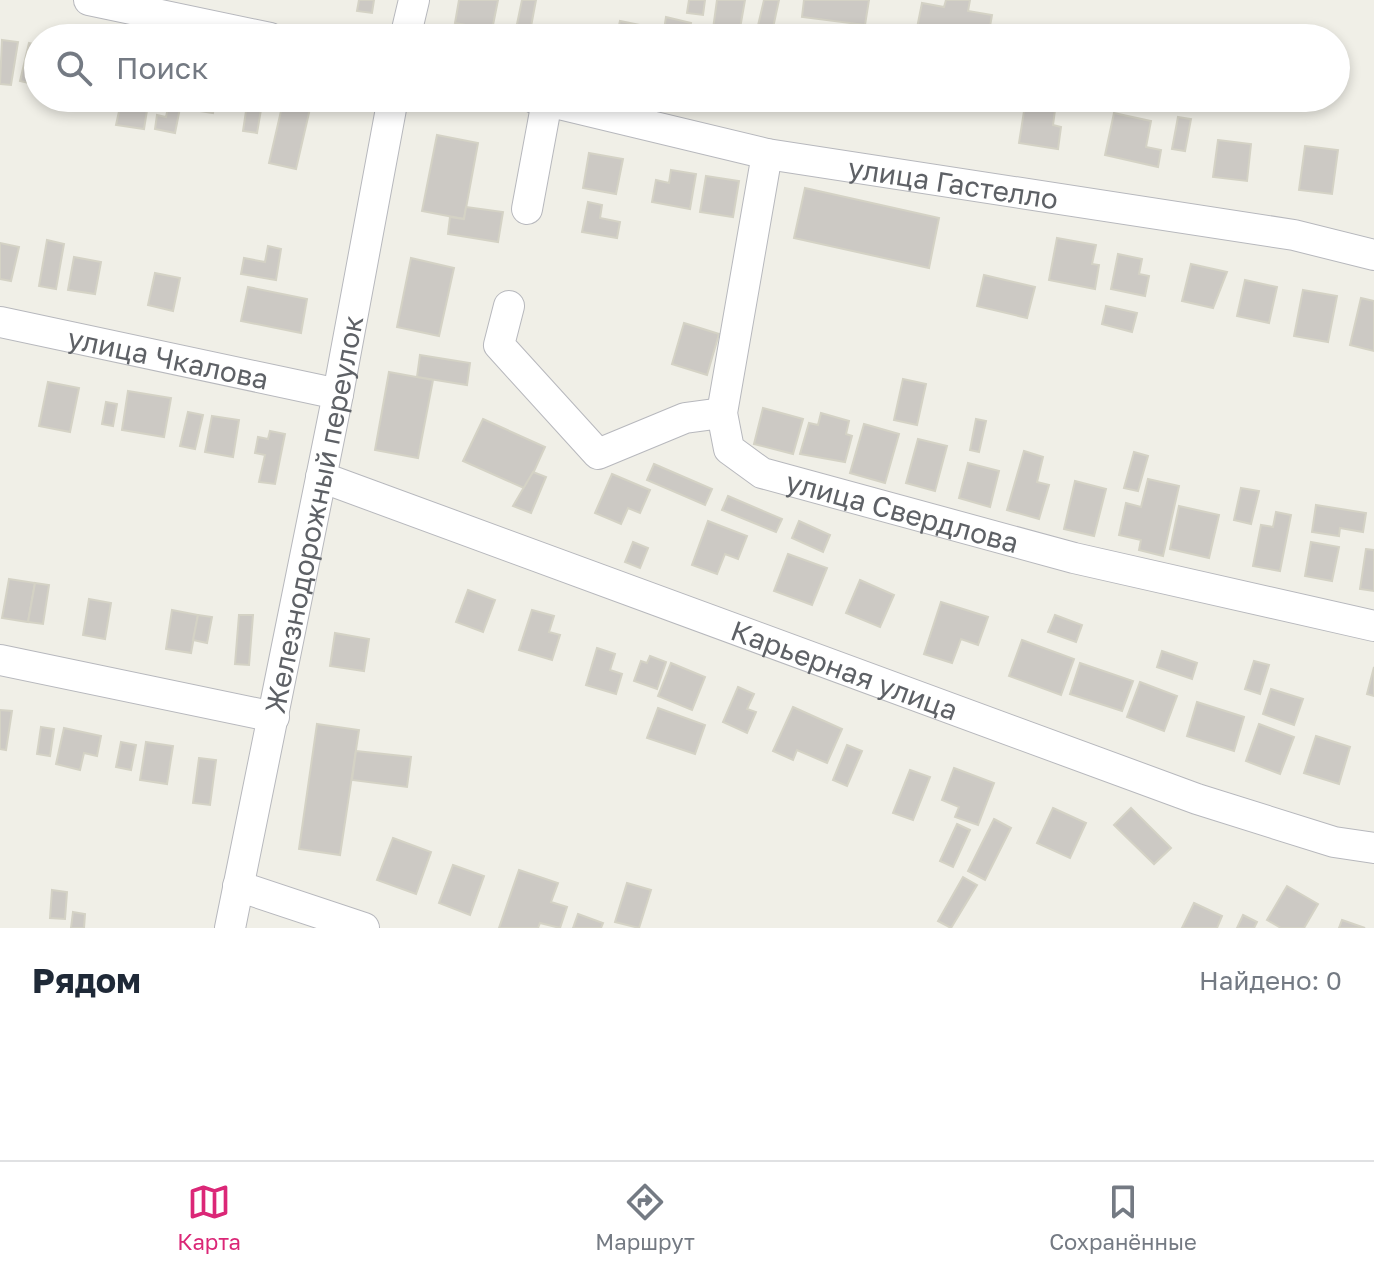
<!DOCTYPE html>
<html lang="ru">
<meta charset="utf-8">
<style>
body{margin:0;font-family:"Golos Text",sans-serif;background:#f2f2f3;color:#1f2937}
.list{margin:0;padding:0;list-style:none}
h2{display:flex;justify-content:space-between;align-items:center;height:104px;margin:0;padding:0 32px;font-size:34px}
h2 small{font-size:26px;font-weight:400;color:#747a83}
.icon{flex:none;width:44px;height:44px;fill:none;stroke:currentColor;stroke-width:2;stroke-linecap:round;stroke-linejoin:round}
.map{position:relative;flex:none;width:1374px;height:928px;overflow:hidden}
.search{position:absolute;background:#fff;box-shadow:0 4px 12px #0003;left:24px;right:24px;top:24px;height:88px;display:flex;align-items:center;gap:20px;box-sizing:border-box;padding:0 28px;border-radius:44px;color:#747a83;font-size:30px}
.sheet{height:232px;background:#fff}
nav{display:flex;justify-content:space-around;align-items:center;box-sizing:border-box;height:112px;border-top:2px solid #e0e1e3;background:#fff;font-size:22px;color:#747a83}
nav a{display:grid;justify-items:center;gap:4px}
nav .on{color:#db2777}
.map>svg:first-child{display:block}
.building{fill:#ccc9c4;stroke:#d4d2c5;stroke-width:2}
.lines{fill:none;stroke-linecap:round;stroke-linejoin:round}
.minor-casing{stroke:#b7b8bd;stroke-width:32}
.minor{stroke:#fff;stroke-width:30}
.labels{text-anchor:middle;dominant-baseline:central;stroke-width:6;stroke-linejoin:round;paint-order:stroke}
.street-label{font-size:28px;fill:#5e6166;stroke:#fff}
</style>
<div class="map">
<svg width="1374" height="928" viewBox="0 0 1374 928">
<rect width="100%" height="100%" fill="#f0efe7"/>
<g class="building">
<path d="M359,0h15l-2,13 -15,-2z"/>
<path d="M459,0h39l-6,30 -37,-7z"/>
<path d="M522,0h14l-6,32 -14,-3z"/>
<path d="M689,0h16l-2,15 -16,-2z"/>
<path d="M717,0h28l-6,34 -26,-5z"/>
<path d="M764,0h15l-8,37 -15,-3z"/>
<path d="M804,0h65l-4,25 -63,-8z"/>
<path d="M946,0h24l-2,11 24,4 -4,23h-73l7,-35 22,4z"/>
<path d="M666,17l25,6 -3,15h-72l4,-17 44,9z"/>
<path d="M713,29l26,5 15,4h-43z"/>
<path d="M2,40l16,2 -7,43 -11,-1z"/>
<path d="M29,43l9,2v40l-18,-4z"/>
<path d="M122,98h27l-5,31 -28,-4z"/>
<path d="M170,98h12l-7,35 -20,-4 2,-14 9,2z"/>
<path d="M188,98h27l-2,15 -26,-4z"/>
<path d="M248,98h15l-6,35 -14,-2z"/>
<path d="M284,98l28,2 -16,69 -27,-6z"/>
<path d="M1025,105l30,5 -2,15 8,2 -3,22 -39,-6z"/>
<path d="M1114,113l37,8 -5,26 15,3 -3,17 -53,-12z"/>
<path d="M1178,117l13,2 -6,32 -13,-2z"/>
<path d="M437,135l41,8 -14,76 -42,-8z"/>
<path d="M1218,140l33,4 -4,37 -34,-4z"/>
<path d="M1305,146l33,4 -6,44 -33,-4z"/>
<path d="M589,153l34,6 -7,35 -33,-6z"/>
<path d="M671,170l25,4 -6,35 -38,-7 4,-22 13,3z"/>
<path d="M706,176l33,5 -6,36 -33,-5z"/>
<path d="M805,188l134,30 -10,50 -135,-30z"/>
<path d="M588,202l14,3 -2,13 20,4 -3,16 -35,-6z"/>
<path d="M466,207l37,5 -5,30 -50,-8 2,-17 14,2z"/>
<path d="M1057,238l39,7 -4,19 7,1 -4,24 -46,-9z"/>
<path d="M47,240l17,4 -8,45 -17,-3z"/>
<path d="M0,243l19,4 -8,34 -11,-2z"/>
<path d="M268,246l13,3 -5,31 -35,-6 3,-16 21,4z"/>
<path d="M1118,254l24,5 -3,15 10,2 -4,20 -34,-7z"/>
<path d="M74,257l27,5 -6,32 -27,-4z"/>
<path d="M411,258l43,10 -15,68 -42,-9z"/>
<path d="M1191,264l36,8 -14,36 -31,-7z"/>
<path d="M155,273l25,5 -7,33 -25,-6z"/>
<path d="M984,275l51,12 -8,31 -50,-12z"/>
<path d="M1245,280l32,7 -8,36 -32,-7z"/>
<path d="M248,287l59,12 -6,34 -60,-12z"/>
<path d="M1303,290l34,6 -9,46 -34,-6z"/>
<path d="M1361,298l13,3v50l-24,-6z"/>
<path d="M1106,306l31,7 -5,19 -30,-8z"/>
<path d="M684,323l35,11 -12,41 -35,-11z"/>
<path d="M420,355l50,8 -3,22 -50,-8z"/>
<path d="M389,372l44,8 -15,78 -43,-8z"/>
<path d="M903,379l23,5 -9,41 -23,-5z"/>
<path d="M48,382l31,6 -9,44 -31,-6z"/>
<path d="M128,391l43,7 -7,39 -42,-7z"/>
<path d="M106,402l11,2 -4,22 -11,-2z"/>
<path d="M763,408l40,11 -10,35 -39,-10z"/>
<path d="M188,412l15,3 -8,34 -15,-3z"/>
<path d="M821,413l28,8 -3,13 6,2 -7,26 -45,-8 9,-31 9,2z"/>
<path d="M212,416l27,4 -6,37 -28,-5z"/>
<path d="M483,419l62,28 -19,42 -63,-28z"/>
<path d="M976,419l10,2 -7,31 -9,-2z"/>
<path d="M864,424l35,10 -14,49 -35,-10z"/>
<path d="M270,431l15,3 -10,50 -16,-2 6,-27 -10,-2 3,-16 10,2z"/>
<path d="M918,439l29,7 -12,45 -29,-8z"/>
<path d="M1024,451l19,6 -6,25 12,3 -10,34 -32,-9z"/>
<path d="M1134,452l14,4 -10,35 -14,-3z"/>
<path d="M968,463l31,8 -9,36 -31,-9z"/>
<path d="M654,464l58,25 -7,16 -58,-25z"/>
<path d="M533,472l13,5 -15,36 -18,-7z"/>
<path d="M612,474l38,16 -10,23 -12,-5 -7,16 -26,-11z"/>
<path d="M1148,479l31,7 -16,70 -24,-6 2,-10 -22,-5 7,-32 15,4z"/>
<path d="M1075,481l31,8 -12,47 -30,-7z"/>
<path d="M1241,488l18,3 -8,33 -17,-4z"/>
<path d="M728,496l54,23 -6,13 -54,-22z"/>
<path d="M1316,505l50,8 -3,19 -23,-4 -1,8 -27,-4z"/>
<path d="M1179,506l40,9 -10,43 -39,-9z"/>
<path d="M1276,512l15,3 -11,56 -27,-5 8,-41 12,2z"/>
<path d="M708,521l39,15 -9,23 -13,-5 -8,20 -25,-9z"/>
<path d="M799,521l31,14 -7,17 -31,-14z"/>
<path d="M633,542l15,6 -8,20 -15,-6z"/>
<path d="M1311,542l28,5 -7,34 -27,-5z"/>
<path d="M1366,549l8,1v41l-14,-2z"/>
<path d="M788,554l39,14 -15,37 -38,-14z"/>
<path d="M9,579l26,4 -7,39 -26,-4z"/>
<path d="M860,580l34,15 -14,32 -34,-14z"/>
<path d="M35,583l14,2 -6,39 -15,-2z"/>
<path d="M468,590l27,10 -12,32 -27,-10z"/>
<path d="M89,599l22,4 -6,36 -22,-4z"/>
<path d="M941,602l47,15 -10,28 -17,-6 -9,24 -28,-9z"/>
<path d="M172,610l26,5 -7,38 -25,-4z"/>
<path d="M532,610l22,6 -5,16 11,3 -8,25 -33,-10z"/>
<path d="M198,615l14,2 -5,26 -14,-3z"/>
<path d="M239,615h14l-4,50 -14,-1z"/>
<path d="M1055,615l27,10 -6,17 -28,-10z"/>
<path d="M335,633l34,6 -5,32 -34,-5z"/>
<path d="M1022,640l52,19 -13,36 -52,-19z"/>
<path d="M597,648l18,6 -5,16 12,4 -6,20 -30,-9z"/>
<path d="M1162,651l35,12 -5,16 -35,-12z"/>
<path d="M650,656l16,6 -9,27 -23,-8 7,-20 6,2z"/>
<path d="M1254,661l15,4 -9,29 -15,-5z"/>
<path d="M671,663l34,14 -13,33 -34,-14z"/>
<path d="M1080,663l53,18 -11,30 -52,-17z"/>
<path d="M1374,667v29l-7,-2z"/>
<path d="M1140,682l37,14 -13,35 -37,-14z"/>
<path d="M738,687l16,7 -7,15 9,3 -9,21 -24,-11z"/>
<path d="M1271,689l32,10 -9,26 -31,-11z"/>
<path d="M1197,702l47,15 -10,34 -47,-15z"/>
<path d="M793,707l49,22 -15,34 -30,-13 -4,10 -20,-9z"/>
<path d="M658,708l47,17 -10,29 -48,-16z"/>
<path d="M0,710l12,1 -6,39 -6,-1z"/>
<path d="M317,724l42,6 -19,125 -41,-6z"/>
<path d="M1259,724l35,13 -14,37 -34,-13z"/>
<path d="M41,727l13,2 -4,27 -13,-2z"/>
<path d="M64,728l37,8 -4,20 -13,-3 -4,17 -24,-6z"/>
<path d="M1316,736l34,11 -11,37 -35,-11z"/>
<path d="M121,742l15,3 -5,25 -15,-3z"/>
<path d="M146,742l27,4 -6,38 -27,-4z"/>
<path d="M847,745l15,6 -15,35 -14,-6z"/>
<path d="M356,751l55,6 -4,30 -55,-7z"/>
<path d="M199,758l17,2 -6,45 -17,-2z"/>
<path d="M954,768l40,15 -16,42 -23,-8 4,-10 -17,-7z"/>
<path d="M910,770l20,7 -17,43 -20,-7z"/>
<path d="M1053,808l33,15 -16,35 -33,-15z"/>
<path d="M1131,808l40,40 -17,16 -40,-39z"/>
<path d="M994,819l17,9 -26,52 -17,-9z"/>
<path d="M957,824l13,6 -17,37 -13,-6z"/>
<path d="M393,838l38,14 -15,42 -39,-14z"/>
<path d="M453,865l31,11 -14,39 -31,-12z"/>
<path d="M519,870l39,13 -7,19 16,5 -7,21 -20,-5 -2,5h-39z"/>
<path d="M963,877l14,8 -26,43 -13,-7z"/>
<path d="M627,883l24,7 -12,38 -24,-6z"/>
<path d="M1287,886l31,18 -14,24h-23l-14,-8z"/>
<path d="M52,890l15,2 -2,27 -15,-1z"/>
<path d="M1194,903l28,13 -5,12h-35z"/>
<path d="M73,912l12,2 -1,14h-13z"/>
<path d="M578,914l25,9 -2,5h-28z"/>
<path d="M1243,915l14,7 -3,6h-17z"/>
<path d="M1342,920l23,8h-26z"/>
</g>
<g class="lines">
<defs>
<g id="minor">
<path d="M89,0l181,38"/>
<path d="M405,38l9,-38"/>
<path id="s1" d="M534,98l233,56 527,81 80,20"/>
<path id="s2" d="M767,154l-45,259 7,36 33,24 312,85 300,68"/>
<path d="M527,209l20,-108"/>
<path d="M509,306l-10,39 99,109 87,-36 37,-5"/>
<path id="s3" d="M0,322l338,72"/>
<path id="s4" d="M321,477l876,322 137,43 40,6"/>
<path d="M0,660l274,57"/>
<path d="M238,886l126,42"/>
<path id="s5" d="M230,928l108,-534 55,-296"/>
</g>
</defs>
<use href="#minor" class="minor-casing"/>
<use href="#minor" class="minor"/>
</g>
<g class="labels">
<g class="street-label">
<text stroke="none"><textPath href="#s1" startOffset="428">улица Гастелло</textPath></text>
<text stroke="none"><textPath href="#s3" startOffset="172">улица Чкалова</textPath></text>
<text stroke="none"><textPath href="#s2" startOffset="486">улица Свердлова</textPath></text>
<text stroke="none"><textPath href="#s5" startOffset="422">Железнодорожный переулок</textPath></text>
<text stroke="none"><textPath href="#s4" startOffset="558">Карьерная улица</textPath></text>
</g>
</g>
</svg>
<div class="search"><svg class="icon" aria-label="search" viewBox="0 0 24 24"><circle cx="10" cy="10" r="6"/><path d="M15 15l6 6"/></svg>Поиск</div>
</div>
<section class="sheet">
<h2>Рядом<small>Найдено: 0</small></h2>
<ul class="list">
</ul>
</section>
<nav>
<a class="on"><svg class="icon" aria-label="map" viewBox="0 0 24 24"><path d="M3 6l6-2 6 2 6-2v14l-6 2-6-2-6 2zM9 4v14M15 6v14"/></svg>Карта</a>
<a><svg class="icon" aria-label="directions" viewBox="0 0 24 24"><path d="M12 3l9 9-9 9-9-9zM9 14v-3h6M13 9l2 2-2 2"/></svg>Маршрут</a>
<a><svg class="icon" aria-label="saved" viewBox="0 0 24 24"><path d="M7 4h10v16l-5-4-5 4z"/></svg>Сохранённые</a>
</nav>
